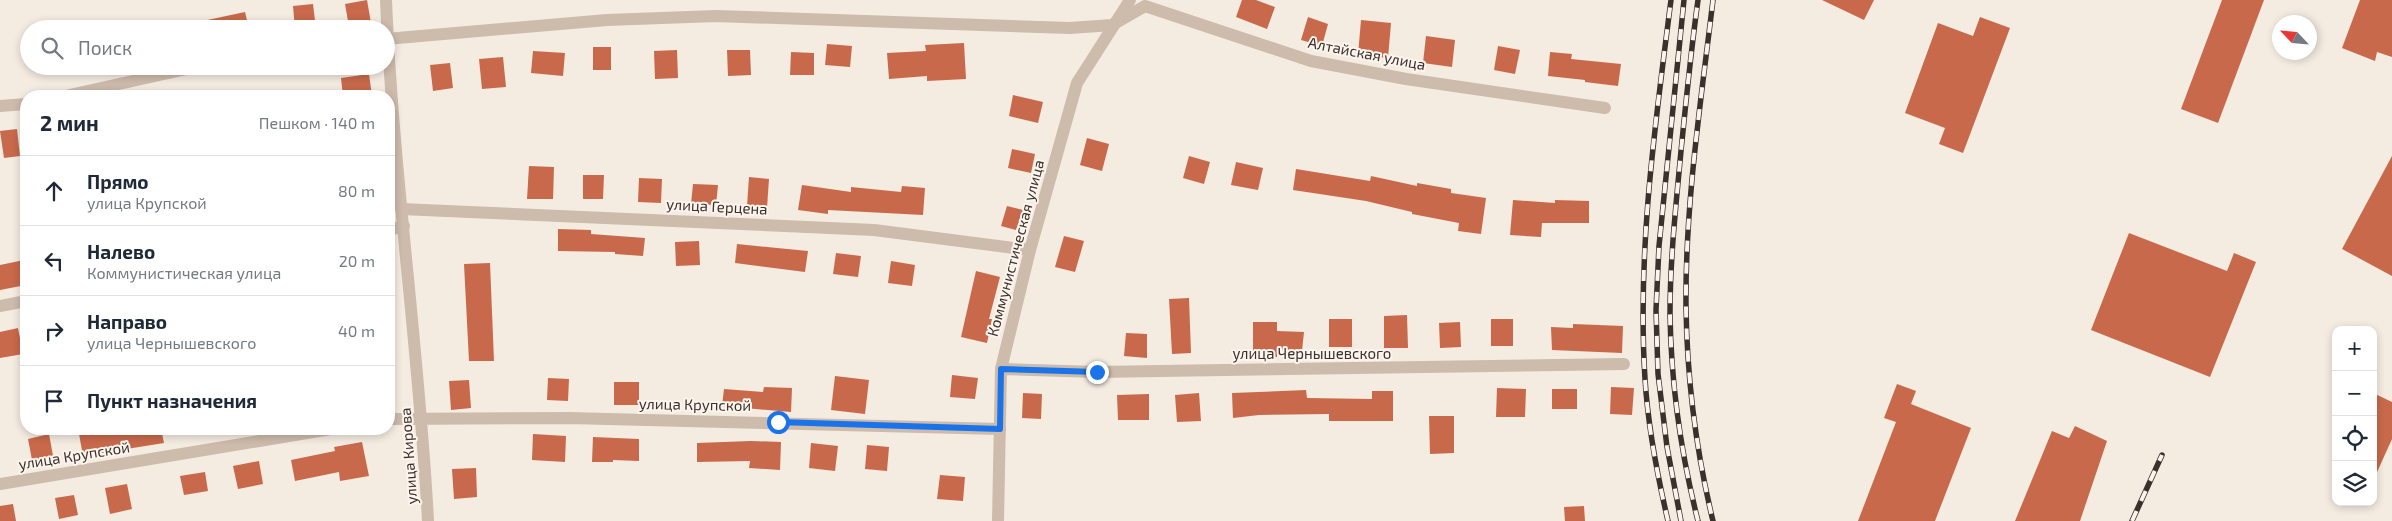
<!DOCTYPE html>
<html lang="ru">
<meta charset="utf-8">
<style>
body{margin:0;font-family:"Exo 2",sans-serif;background:#f2f2f3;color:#1f2937}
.controls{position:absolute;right:15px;bottom:15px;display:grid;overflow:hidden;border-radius:10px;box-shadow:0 2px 8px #0003}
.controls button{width:45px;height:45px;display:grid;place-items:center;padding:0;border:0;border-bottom:1px solid #e0e1e3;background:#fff;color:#1f2937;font:25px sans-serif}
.compass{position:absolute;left:2272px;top:15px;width:45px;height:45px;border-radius:50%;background:#fff;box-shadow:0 2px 8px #0003;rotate:296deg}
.stop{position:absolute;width:15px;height:15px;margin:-11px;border:4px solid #1a73e8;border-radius:50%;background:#fff}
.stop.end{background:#1a73e8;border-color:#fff;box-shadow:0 1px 5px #0008}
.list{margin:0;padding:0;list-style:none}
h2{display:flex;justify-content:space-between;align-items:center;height:65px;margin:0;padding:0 20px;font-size:21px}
h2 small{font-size:16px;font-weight:400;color:#747a83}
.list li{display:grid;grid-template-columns:32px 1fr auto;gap:15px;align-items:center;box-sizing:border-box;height:70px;padding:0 20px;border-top:1px solid #e0e1e3}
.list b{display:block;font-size:19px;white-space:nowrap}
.list p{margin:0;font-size:16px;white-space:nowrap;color:#747a83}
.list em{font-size:16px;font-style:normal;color:#747a83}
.icon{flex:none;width:28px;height:28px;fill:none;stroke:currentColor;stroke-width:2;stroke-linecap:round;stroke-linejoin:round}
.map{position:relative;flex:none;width:2392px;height:521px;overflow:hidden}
.search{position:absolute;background:#fff;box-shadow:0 2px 8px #0003;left:20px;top:20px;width:375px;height:55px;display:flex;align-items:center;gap:12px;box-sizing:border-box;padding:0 18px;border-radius:28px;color:#747a83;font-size:19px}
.panel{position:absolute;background:#fff;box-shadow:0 2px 8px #0003;left:20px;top:90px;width:375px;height:345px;border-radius:20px}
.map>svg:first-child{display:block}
.building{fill:#c8694b}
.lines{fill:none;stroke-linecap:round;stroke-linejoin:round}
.minor{stroke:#cdbbac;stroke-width:12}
.rail-casing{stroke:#3b302b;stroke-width:5.5}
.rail{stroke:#fbf5ee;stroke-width:4;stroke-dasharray:11;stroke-linecap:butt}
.route{stroke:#1a73e8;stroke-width:6}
.labels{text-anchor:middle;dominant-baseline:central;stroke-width:4;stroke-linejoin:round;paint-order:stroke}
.street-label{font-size:15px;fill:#3b302b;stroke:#fbf5ee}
</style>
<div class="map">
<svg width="2392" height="521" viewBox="0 0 2392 521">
<rect width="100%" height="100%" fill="#f4ebe1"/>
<g class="building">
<path d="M367,0l4,23 -22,4 -4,-23z"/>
<path d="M1242,0h14l19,7 -8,22 -31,-12z"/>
<path d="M1822,0h52l-10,20z"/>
<path d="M2222,0h42l-46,123 -37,-14z"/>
<path d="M2360,0h32v57l-15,-5 -2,9 -33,-13z"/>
<path d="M313,4l3,25h-21l-2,-23z"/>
<path d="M245,12l4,17h-50l-1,-7z"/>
<path d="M1308,17l20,7 -6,22 -21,-6z"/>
<path d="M1980,17l30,11 -47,125 -24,-9 6,-16 -40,-15 33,-90 35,13z"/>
<path d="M1361,20l30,3 -3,35 -30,-3z"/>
<path d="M1426,36l29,4 -3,27 -29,-4z"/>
<path d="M964,43l2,36 -39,2v-5l-38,3 -2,-26 39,-2 -1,-6z"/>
<path d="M827,44l25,2 -2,21 -25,-2z"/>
<path d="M1498,46l22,4 -5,24 -21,-4z"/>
<rect x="593" y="47" width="18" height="23"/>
<path d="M677,50l1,28 -23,1 -1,-28z"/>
<path d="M727,50h23l1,25 -23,1z"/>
<path d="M533,51l32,2 -2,23 -32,-3z"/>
<path d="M791,52l23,1v22h-24z"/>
<path d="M1550,52l22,2 -1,5 50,5 -3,22 -33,-4v-2l-37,-4z"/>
<path d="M503,57l3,30 -24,2 -3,-30z"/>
<path d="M450,63l3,25 -20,3 -3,-26z"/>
<path d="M369,74l3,22h-29l-2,-18z"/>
<path d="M1013,95l30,7 -5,21 -29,-7z"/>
<path d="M17,129l3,27 -16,2 -4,-27z"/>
<path d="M1087,138l22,6 -7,27 -22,-6z"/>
<path d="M1012,149l23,5 -4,19 -23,-5z"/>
<path d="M1189,156l21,6 -6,22 -21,-6z"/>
<path d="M2392,156v120l-50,-27z"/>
<path d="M1236,162l27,6 -5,22 -27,-5z"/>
<path d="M529,166l25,1 -1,32h-26z"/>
<path d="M1296,169l74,12 1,-5 46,10v-3l34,6v4l35,5 -5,36 -23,-3 1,-8 -47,-9v-2l-46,-11 -73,-11z"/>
<path d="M583,175h21l-1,24h-20z"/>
<path d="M749,177l20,2 -2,29 -20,-2z"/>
<path d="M639,178l23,1 -1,24 -23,-1z"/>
<path d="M693,184l25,1 -2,20 -25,-1z"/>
<path d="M802,185l49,7v-5l50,5 1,-6 23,2 -2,27 -95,-5v4l-30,-4z"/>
<path d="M1513,200l42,3v-3l34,1v22h-47l-1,14 -31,-2z"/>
<path d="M1007,206l16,4 -7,20 -15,-4z"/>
<path d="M558,229l33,1v4l54,4 -2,18 -28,-2v-2l-57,-1z"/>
<path d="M2129,233l98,38 7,-18 22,9 -46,115 -119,-47z"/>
<path d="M1064,236l20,5 -9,31 -20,-5z"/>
<path d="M699,241l1,24 -24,1 -1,-24z"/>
<path d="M737,244l71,7 -3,21 -70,-9z"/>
<path d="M836,253l25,3 -3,21 -25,-3z"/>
<path d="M24,260l2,25 -26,5v-25z"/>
<path d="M891,261l24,4 -3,21 -24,-3z"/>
<path d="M490,263l4,98h-25l-5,-97z"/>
<path d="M976,271l24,6 -11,42h3l-5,24 -26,-6z"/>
<path d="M1189,298l2,55 -19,1 -3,-55z"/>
<path d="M1407,315l1,33h-24v-32z"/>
<rect x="1329" y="319" width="23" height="28"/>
<rect x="1491" y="319" width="22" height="27"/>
<path d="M1253,322h24v9l27,1 -2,19 -25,-2v8h-24z"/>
<path d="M1460,322l1,25 -21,1 -1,-25z"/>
<path d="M1573,324l50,2 -1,27 -70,-3 -1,-23 22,1z"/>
<path d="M18,328l5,26 -23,4v-26z"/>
<path d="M1126,333l21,1v24l-23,-2z"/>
<path d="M952,375l26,3 -3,21 -25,-2z"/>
<path d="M835,376l34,4 -4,34 -34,-4z"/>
<path d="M548,378l21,1 -1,22 -21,-1z"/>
<path d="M469,380l2,28 -20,2 -2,-29z"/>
<rect x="614" y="382" width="25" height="23"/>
<path d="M1897,384l19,7 -5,13 60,24 -36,93h-77l38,-99 -12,-4z"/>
<path d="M764,387l28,1 -1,24 -69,-6 2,-17 39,3z"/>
<path d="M1611,387l23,1 -2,27 -22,-1z"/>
<path d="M1497,388l29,1 -1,28h-29z"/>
<rect x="1552" y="389" width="25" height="20"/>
<path d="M1306,390l1,8 65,1v-8h21v30h-64v-7l-70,1 -26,3 -1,-25z"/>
<path d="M1023,393l19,1 -1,25 -19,-1z"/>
<path d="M1199,393l2,28 -24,1 -2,-27z"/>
<path d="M2373,393l19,9v37l-19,42z"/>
<path d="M1149,394v26h-31l-1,-25z"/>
<path d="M1429,416h25v37l-24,1z"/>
<path d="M2075,426l32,15 -27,80h-65l37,-90 17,7z"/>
<path d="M103,429h58l3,14 -81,13 -4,-22z"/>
<path d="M49,434l5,27 -21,4 -5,-26z"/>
<path d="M533,434l33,2 -1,26 -33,-2z"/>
<path d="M593,437l46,2v22l-26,-1v2h-21z"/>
<path d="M751,441l30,1 -1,28 -31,-2 1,-7 -53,1v-19z"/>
<path d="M362,442l7,34 -29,5 -1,-9 -44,9 -4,-21 44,-9 -1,-4z"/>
<path d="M811,443l27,3 -3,25 -26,-3z"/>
<path d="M867,445l22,2 -2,24 -22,-2z"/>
<path d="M259,461l4,23 -25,5 -5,-23z"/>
<path d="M476,468l1,29 -23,2 -2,-30z"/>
<path d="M205,472l3,19 -24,4 -4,-19z"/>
<path d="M940,475l25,2 -2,24 -26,-2z"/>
<path d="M127,484l5,25 -22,5 -5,-26z"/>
<path d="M74,495l4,20 -19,4 -4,-21z"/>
<path d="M13,504l3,17h-16v-15z"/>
<path d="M1584,506l1,15h-20l-1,-14z"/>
</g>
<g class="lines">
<g class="minor">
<path d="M386,0c7,174 33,347 42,521"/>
<path d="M386,39l221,-19 109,-4 354,12 42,-3 33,-19 166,55 95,18 199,29"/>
<path d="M65,96l135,-30"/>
<path d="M0,106l26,-2"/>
<path d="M401,209l473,21 156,20"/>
<path d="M389,230l15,-4"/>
<path d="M0,306l26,-5"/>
<path d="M1001,369l96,3 527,-8"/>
<path d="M389,419l180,-1 431,11"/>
<path d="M0,484l331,-55"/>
<path d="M998,521l3,-152 29,-119 47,-167 53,-83"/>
</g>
<defs>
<g id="rail">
<path d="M1713,0c-12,101 -28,204 -27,307 1,71 10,144 27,214"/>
<path d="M1668,521c-11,-47 -20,-94 -23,-142 -8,-127 10,-254 26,-379"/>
<path d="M1681,521l-14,-74 -9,-73 -2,-64 3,-64 25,-246"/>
<path d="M1698,521c-17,-67 -27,-138 -28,-207 0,-55 6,-109 11,-163 5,-50 10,-101 17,-151"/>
<path d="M2132,521l30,-66"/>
</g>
</defs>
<use href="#rail" class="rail-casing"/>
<use href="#rail" class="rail"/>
</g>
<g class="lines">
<path class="route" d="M778,422l222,7 1,-60 96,3"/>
</g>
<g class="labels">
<g class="street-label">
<text transform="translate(1367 53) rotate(11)">Алтайская улица</text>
<text transform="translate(717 206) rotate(3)">улица Герцена</text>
<text transform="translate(1015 248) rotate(-75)">Коммунистическая улица</text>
<text x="1312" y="353">улица Чернышевского</text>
<text transform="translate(695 404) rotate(1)">улица Крупской</text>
<text transform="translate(74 455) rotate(-9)">улица Крупской</text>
<text transform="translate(408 456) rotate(-94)">улица Кирова</text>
</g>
</g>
</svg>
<div class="controls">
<button>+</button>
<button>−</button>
<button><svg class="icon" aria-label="locate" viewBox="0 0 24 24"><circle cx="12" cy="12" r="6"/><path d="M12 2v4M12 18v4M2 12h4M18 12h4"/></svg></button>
<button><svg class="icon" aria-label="layers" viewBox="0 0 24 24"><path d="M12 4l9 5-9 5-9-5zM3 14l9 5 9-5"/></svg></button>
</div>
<svg class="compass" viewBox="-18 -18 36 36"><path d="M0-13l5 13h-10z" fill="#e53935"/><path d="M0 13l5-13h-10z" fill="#747a83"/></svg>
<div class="stop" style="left:778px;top:422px"></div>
<div class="stop end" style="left:1097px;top:372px"></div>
<div class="search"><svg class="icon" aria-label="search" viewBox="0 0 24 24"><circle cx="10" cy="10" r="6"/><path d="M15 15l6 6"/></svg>Поиск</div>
<section class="panel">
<h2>2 мин<small>Пешком · 140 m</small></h2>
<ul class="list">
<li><svg class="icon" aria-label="ahead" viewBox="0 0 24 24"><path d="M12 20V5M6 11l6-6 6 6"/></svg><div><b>Прямо</b><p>улица Крупской</p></div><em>80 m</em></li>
<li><svg class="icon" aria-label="left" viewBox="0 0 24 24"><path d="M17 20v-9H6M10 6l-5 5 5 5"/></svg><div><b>Налево</b><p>Коммунистическая улица</p></div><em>20 m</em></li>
<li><svg class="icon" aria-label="right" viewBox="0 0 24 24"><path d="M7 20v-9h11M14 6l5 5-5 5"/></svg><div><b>Направо</b><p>улица Чернышевского</p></div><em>40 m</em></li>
<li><svg class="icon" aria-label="arrive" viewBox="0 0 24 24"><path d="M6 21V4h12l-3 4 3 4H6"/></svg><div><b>Пункт назначения</b></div></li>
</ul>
</section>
</div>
